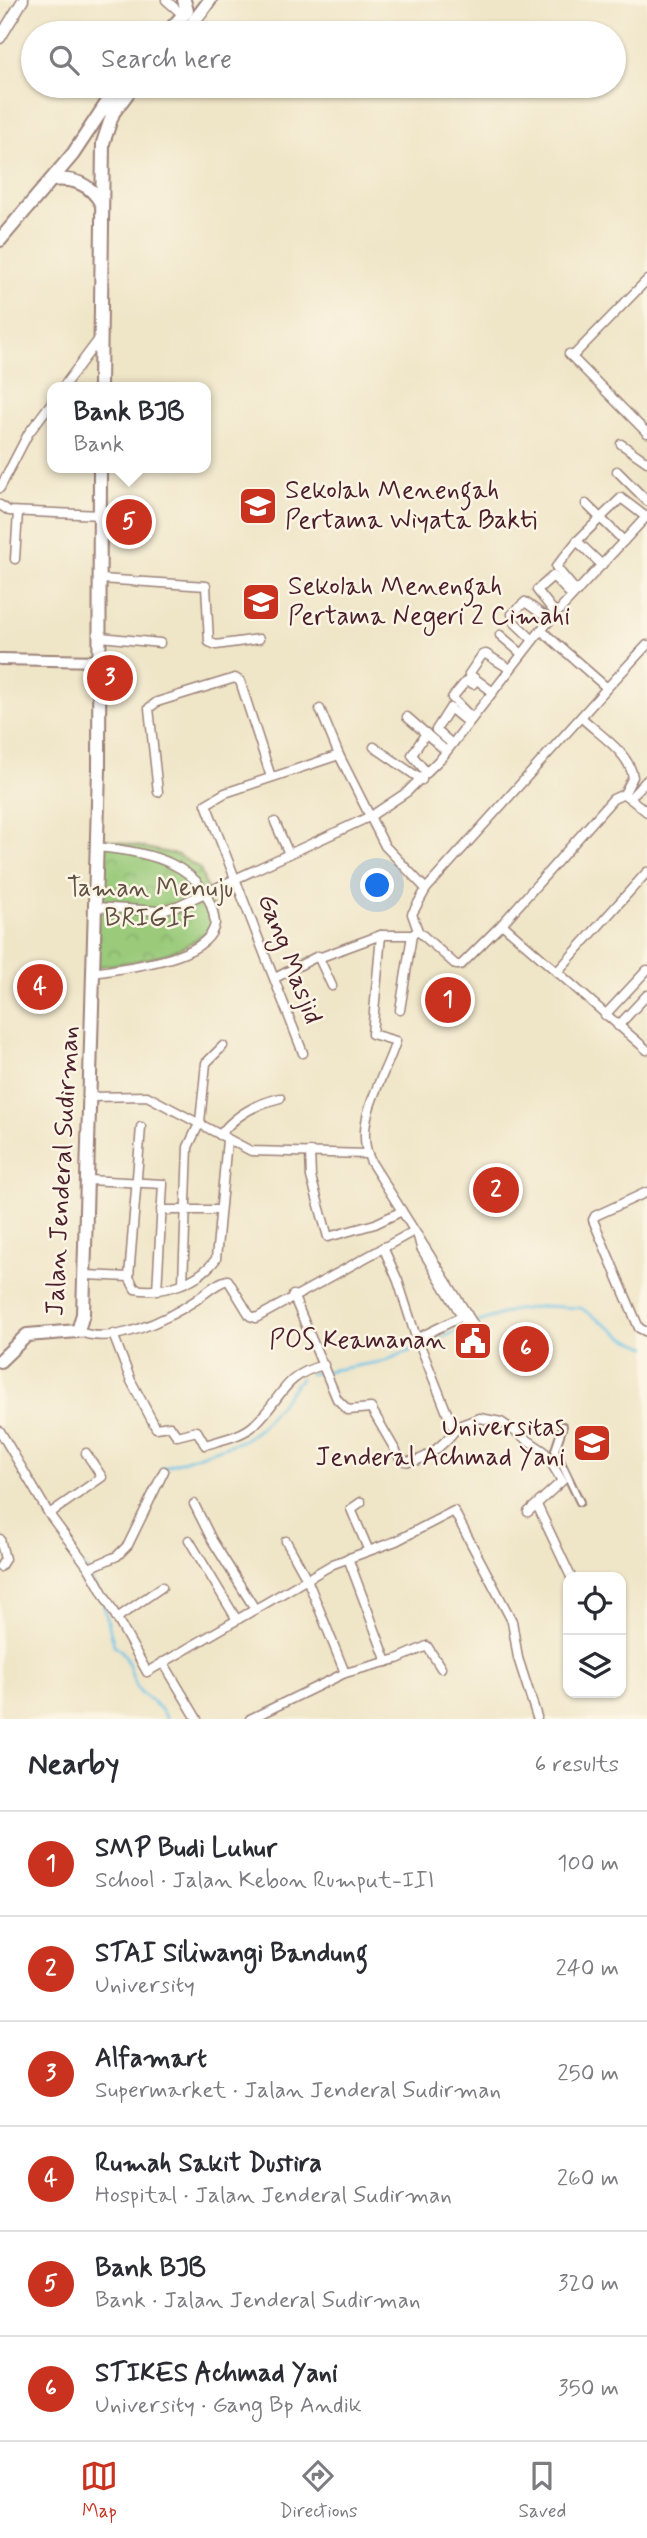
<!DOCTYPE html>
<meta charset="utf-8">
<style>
body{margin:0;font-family:Mynerve,sans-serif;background:#f2f2f3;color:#2b2b33}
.controls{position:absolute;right:21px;bottom:21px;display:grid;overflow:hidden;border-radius:14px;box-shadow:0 2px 5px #0004}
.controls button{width:63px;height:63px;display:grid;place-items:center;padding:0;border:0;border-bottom:2px solid #e1e1e2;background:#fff;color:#2b2b33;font:35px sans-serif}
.you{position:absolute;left:378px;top:886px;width:24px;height:24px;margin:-18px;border:5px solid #fff;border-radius:50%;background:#1a73e8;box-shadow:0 0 0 10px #1a73e833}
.badge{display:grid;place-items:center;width:46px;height:46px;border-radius:50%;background:#c8321e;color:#fff;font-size:23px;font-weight:700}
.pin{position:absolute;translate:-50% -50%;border:4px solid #fff;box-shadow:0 2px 7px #0006}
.popup{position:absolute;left:47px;top:382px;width:164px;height:91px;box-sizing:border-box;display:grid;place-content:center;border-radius:14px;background:#fff;filter:drop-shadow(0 2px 5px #0005);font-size:23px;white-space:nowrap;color:#7c7c81}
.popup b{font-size:26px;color:#2b2b33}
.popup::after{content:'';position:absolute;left:50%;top:100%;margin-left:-14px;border:14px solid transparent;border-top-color:#fff}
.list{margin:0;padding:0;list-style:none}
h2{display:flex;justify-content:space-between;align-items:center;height:91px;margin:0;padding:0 28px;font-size:30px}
h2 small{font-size:23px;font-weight:400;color:#7c7c81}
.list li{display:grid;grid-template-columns:46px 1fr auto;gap:21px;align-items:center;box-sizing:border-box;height:105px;padding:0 28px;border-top:2px solid #e1e1e2}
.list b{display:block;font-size:26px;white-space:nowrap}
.list p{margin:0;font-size:23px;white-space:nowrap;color:#7c7c81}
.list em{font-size:23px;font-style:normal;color:#7c7c81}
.icon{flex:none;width:38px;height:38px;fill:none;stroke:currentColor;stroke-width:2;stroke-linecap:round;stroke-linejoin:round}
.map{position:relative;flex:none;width:647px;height:1719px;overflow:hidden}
.search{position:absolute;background:#fff;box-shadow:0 2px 5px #0004;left:21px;right:21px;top:21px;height:77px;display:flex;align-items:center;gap:18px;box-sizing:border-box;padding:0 24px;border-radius:38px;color:#7c7c81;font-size:26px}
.sheet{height:721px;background:#fff}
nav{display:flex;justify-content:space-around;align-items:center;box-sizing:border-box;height:98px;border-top:2px solid #e1e1e2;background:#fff;font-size:19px;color:#7c7c81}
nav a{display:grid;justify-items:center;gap:4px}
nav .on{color:#c8321e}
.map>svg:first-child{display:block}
.park{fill:url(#park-crowns);stroke:#727452;stroke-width:2}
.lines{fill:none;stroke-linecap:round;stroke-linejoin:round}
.stream{stroke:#6ac2e7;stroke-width:2.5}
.pedestrian-casing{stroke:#9c8279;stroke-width:10}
.minor-casing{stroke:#9c8279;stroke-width:11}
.tertiary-casing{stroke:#9c8279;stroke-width:13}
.secondary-casing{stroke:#9c8279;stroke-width:14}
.primary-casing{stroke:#9c8279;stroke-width:16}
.pedestrian{stroke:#fff;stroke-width:6}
.minor{stroke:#fff;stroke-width:8}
.tertiary{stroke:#fff;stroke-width:10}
.secondary{stroke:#fff;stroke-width:10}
.primary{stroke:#fff;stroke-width:12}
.labels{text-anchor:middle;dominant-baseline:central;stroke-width:5;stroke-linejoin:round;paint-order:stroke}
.poi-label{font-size:26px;fill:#4a1f2b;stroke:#fcf5e5;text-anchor:start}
.park-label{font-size:26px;fill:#625243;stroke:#fcf5e5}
.street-label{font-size:26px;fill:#4a1f2b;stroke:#fcf5e5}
</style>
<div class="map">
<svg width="647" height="1719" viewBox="0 0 647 1719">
<defs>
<pattern id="park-crowns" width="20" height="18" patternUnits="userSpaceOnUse" patternTransform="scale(1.75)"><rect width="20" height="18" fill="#9aca7a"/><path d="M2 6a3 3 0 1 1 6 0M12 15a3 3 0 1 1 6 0" fill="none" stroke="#86ad6a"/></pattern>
</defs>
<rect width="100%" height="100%" fill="#fcf5e5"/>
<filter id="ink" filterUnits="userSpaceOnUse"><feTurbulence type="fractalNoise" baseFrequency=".0143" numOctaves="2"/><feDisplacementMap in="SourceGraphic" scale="14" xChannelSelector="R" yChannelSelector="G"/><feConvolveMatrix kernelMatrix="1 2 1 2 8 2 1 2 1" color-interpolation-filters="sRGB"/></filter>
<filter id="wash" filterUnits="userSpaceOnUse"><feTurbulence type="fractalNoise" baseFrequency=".00686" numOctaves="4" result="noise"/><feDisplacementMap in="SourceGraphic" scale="28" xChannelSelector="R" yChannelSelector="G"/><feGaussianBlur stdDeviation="1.57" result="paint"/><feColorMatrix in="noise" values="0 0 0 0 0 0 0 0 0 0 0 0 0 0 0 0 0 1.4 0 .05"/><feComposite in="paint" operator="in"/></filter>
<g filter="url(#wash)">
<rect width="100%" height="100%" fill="#efe5c7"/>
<path class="park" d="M99,838l79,17 22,14 18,52c-28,34 -80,41 -122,46z"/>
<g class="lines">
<g class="stream">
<path d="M476,1323l34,-12 34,-5 37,2 44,30 22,9"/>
<path d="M310,1374l75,-13 82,-34"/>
<path d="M162,1468l82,-28 17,-13 40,-49"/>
<path d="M85,1566l17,33 12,46c18,11 14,27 23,42 8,14 24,16 30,32"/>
</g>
</g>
</g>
<g filter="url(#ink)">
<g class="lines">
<defs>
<path id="pedestrian" d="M563,1426l-8,24 25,52"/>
<g id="minor">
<path d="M166,0l18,16"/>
<path d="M569,354l78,79"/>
<path d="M572,357l75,-77"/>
<path d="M63,387l36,-48"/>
<path d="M621,444l26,18"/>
<path d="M617,471l30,30"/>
<path d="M0,488l28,-54 24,-32"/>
<path d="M586,504l38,37"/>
<path d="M0,505l9,6 92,4"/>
<path d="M577,541l25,24"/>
<path d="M15,559l3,-47"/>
<path d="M101,579l105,7 3,56 7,3 43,-6"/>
<path d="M577,592l-21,-25 21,-26 44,-43 25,19"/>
<path d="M556,614l-19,-24 16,-14 19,20"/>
<path d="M500,635l22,19"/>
<path d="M101,637l59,6"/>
<path d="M533,640l-20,-19 -1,-7 13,-12 25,18"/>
<path d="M607,688l40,-43"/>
<path d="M493,692l-24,-18 13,-19 4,-1 24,15"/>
<path d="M320,709l19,46 46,91 41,43 181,-201 -66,-58"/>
<path d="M407,717l39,34"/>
<path d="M581,717c17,17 48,35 52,60l-9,17"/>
<path d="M472,718l-20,-20 15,-18 6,4"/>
<path d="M426,733l-14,22 15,18"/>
<path d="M452,744l-16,-14 14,-22 18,15"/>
<path d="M374,747l48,33"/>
<path d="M158,792l-9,-84 8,-6 78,-24 5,3 31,96"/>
<path d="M631,797l16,-17"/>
<path d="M275,822l14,32"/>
<path d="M95,907l63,4 19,-5 194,-90 36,-24 36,-36 98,-126 106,-114"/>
<path d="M502,924l145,126"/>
<path d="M418,931l38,34h5l41,-41 111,-125 11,-5 23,18"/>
<path d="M321,957l60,-22"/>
<path d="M557,972l90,-100"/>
<path d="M94,973c30,-6 116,-12 121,-50 -7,-61 -70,-72 -120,-76"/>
<path d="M275,978l43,-22 14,30"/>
<path d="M400,1010l12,-75"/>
<path d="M605,1015l42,-45"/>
<path d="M618,1026l29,-31"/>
<path d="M303,1053l-97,-249 19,-11 114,-38"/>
<path d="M90,1097l57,-1 104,55 117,3"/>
<path d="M141,1127l-12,150 6,12c28,5 63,-6 81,-30l11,-119"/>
<path d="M220,1135c15,-20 36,-31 60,-37"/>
<path d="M310,1152l1,25 17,60 47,-13 27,-13"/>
<path d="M88,1180l75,4 -6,107"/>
<path d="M647,1192l-52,24 -2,4 46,108 8,4"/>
<path d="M161,1210h59"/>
<path d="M418,1236l3,12 51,85 5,-3 -106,-168c-20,-40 14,-84 25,-121l-24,-7 9,-99h31l6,-4 -6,-17 14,-25"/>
<path d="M383,1247l15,34 17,53 6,5"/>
<path d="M86,1275l43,2"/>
<path d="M183,1283l5,-136 12,-25 6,-59 17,-17"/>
<path d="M293,1295l44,104 11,11 23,-2 30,52c19,8 44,-17 55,-31"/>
<path d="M467,1314l-45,22 -2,9 33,83 27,-10 21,4 43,29 18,30 -34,31"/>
<path d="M78,1331c34,16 90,-12 118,-31 10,-7 21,-18 32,-20l22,36 6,2 158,-87"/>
<path d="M113,1334l18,47 25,47 14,-2 7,10 20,-5 8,14c16,-5 38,-9 50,-21 27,-25 27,-49 69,-59"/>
<path d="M0,1431l49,83 40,54 58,104 186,-108 63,-23 58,-30 58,110 6,37 19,59"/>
<path d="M361,1502l-10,7 17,40"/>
<path d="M194,1504l18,36 43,69"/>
<path d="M537,1505l34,72"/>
<path d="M49,1514l53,-37 -16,-24"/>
<path d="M0,1539l5,20 -5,8"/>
<path d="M189,1540l48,80"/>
<path d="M286,1541l21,38 38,94"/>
<path d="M348,1558l39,104"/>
<path d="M89,1568l28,-12 11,-11 36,-74"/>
<path d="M117,1618l45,-31"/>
<path d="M163,1662l34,57"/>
<path d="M250,1719l95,-46 52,-14 30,-13 14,22"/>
</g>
<path id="tertiary" d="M0,38l23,-38"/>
<path id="secondary" d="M0,659l100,2"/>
<g id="primary">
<path d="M167,33l20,-22 -3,-11"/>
<path d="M185,33l25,-33"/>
<path d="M51,180c22,-2 39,3 50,23"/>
<path d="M0,240l73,-86 45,-68"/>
<path d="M100,387l3,-244 10,-30 20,-27"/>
<path d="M0,1361l27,-26 51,-4 5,-17 16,-545 1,-301"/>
</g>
</defs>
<use href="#pedestrian" class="pedestrian-casing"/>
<use href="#minor" class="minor-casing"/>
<use href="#tertiary" class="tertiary-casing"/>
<use href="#secondary" class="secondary-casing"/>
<use href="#primary" class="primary-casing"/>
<use href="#pedestrian" class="pedestrian"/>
<use href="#minor" class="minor"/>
<use href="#tertiary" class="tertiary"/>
<use href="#secondary" class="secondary"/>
<use href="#primary" class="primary"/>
</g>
</g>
<defs>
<symbol id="school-square" viewBox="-11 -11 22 22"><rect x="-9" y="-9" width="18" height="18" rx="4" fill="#c8321e" stroke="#fcf5e5"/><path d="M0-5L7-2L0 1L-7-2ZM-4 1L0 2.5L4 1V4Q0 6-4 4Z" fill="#fff"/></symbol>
<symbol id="civic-square" viewBox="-11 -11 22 22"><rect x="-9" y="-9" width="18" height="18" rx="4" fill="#c8321e" stroke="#fcf5e5"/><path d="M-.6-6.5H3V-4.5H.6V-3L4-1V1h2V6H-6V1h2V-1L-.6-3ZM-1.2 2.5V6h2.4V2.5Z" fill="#fff"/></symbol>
<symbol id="university-square" viewBox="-11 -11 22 22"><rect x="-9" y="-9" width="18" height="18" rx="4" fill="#c8321e" stroke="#fcf5e5"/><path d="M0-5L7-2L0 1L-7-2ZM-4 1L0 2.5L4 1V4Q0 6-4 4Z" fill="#fff"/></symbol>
</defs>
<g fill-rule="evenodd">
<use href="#school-square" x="236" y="484" width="44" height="44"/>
<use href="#school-square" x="239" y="580" width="44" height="44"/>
<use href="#civic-square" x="451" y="1319" width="44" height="44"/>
<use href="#university-square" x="570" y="1421" width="44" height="44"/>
</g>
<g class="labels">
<g class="poi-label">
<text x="285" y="491">Sekolah Menengah<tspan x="285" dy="30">Pertama Wiyata Bakti</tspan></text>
<text x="288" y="587">Sekolah Menengah<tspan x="288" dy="30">Pertama Negeri 2 Cimahi</tspan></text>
<text x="446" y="1341" text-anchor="end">POS Keamanan</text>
<text x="565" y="1428" text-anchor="end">Universitas<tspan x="565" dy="30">Jenderal Achmad Yani</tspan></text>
</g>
<g class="park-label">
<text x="150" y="889">Taman Menuju<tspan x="150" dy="30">BRIGIF</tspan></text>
</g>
<g class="street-label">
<text transform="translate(289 959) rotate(69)">Gang Masjid</text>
<text transform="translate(63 1171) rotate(-87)">Jalan Jenderal Sudirman</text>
</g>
</g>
</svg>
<div class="controls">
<button><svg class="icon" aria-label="locate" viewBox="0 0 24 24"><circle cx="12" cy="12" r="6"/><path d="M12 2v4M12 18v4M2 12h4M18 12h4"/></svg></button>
<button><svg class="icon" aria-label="layers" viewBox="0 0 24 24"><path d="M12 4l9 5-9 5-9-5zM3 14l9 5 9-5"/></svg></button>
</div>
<div class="you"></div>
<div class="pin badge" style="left:448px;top:1000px">1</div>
<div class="pin badge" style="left:496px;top:1190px">2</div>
<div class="pin badge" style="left:110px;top:678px">3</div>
<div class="pin badge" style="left:40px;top:987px">4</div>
<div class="pin badge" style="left:129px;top:522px">5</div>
<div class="popup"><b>Bank BJB</b>Bank</div>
<div class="pin badge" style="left:526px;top:1349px">6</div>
<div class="search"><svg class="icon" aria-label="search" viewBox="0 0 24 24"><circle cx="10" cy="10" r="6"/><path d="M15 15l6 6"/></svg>Search here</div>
</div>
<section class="sheet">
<h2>Nearby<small>6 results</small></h2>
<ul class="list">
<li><span class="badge">1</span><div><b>SMP Budi Luhur</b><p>School · Jalan Kebon Rumput-III</p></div><em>100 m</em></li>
<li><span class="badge">2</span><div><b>STAI Siliwangi Bandung</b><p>University</p></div><em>240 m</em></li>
<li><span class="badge">3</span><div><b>Alfamart</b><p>Supermarket · Jalan Jenderal Sudirman</p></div><em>250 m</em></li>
<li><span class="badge">4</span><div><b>Rumah Sakit Dustira</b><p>Hospital · Jalan Jenderal Sudirman</p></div><em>260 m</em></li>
<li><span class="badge">5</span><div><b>Bank BJB</b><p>Bank · Jalan Jenderal Sudirman</p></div><em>320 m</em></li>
<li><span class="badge">6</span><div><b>STIKES Achmad Yani</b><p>University · Gang Bp Andik</p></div><em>350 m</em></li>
</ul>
</section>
<nav>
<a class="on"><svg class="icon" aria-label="map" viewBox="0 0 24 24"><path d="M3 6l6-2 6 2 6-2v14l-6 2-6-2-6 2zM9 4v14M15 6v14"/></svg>Map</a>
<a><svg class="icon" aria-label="directions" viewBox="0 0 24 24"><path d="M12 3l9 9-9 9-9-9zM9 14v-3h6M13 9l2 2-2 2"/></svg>Directions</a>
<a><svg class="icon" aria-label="saved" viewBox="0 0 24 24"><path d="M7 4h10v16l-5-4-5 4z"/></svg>Saved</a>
</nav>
